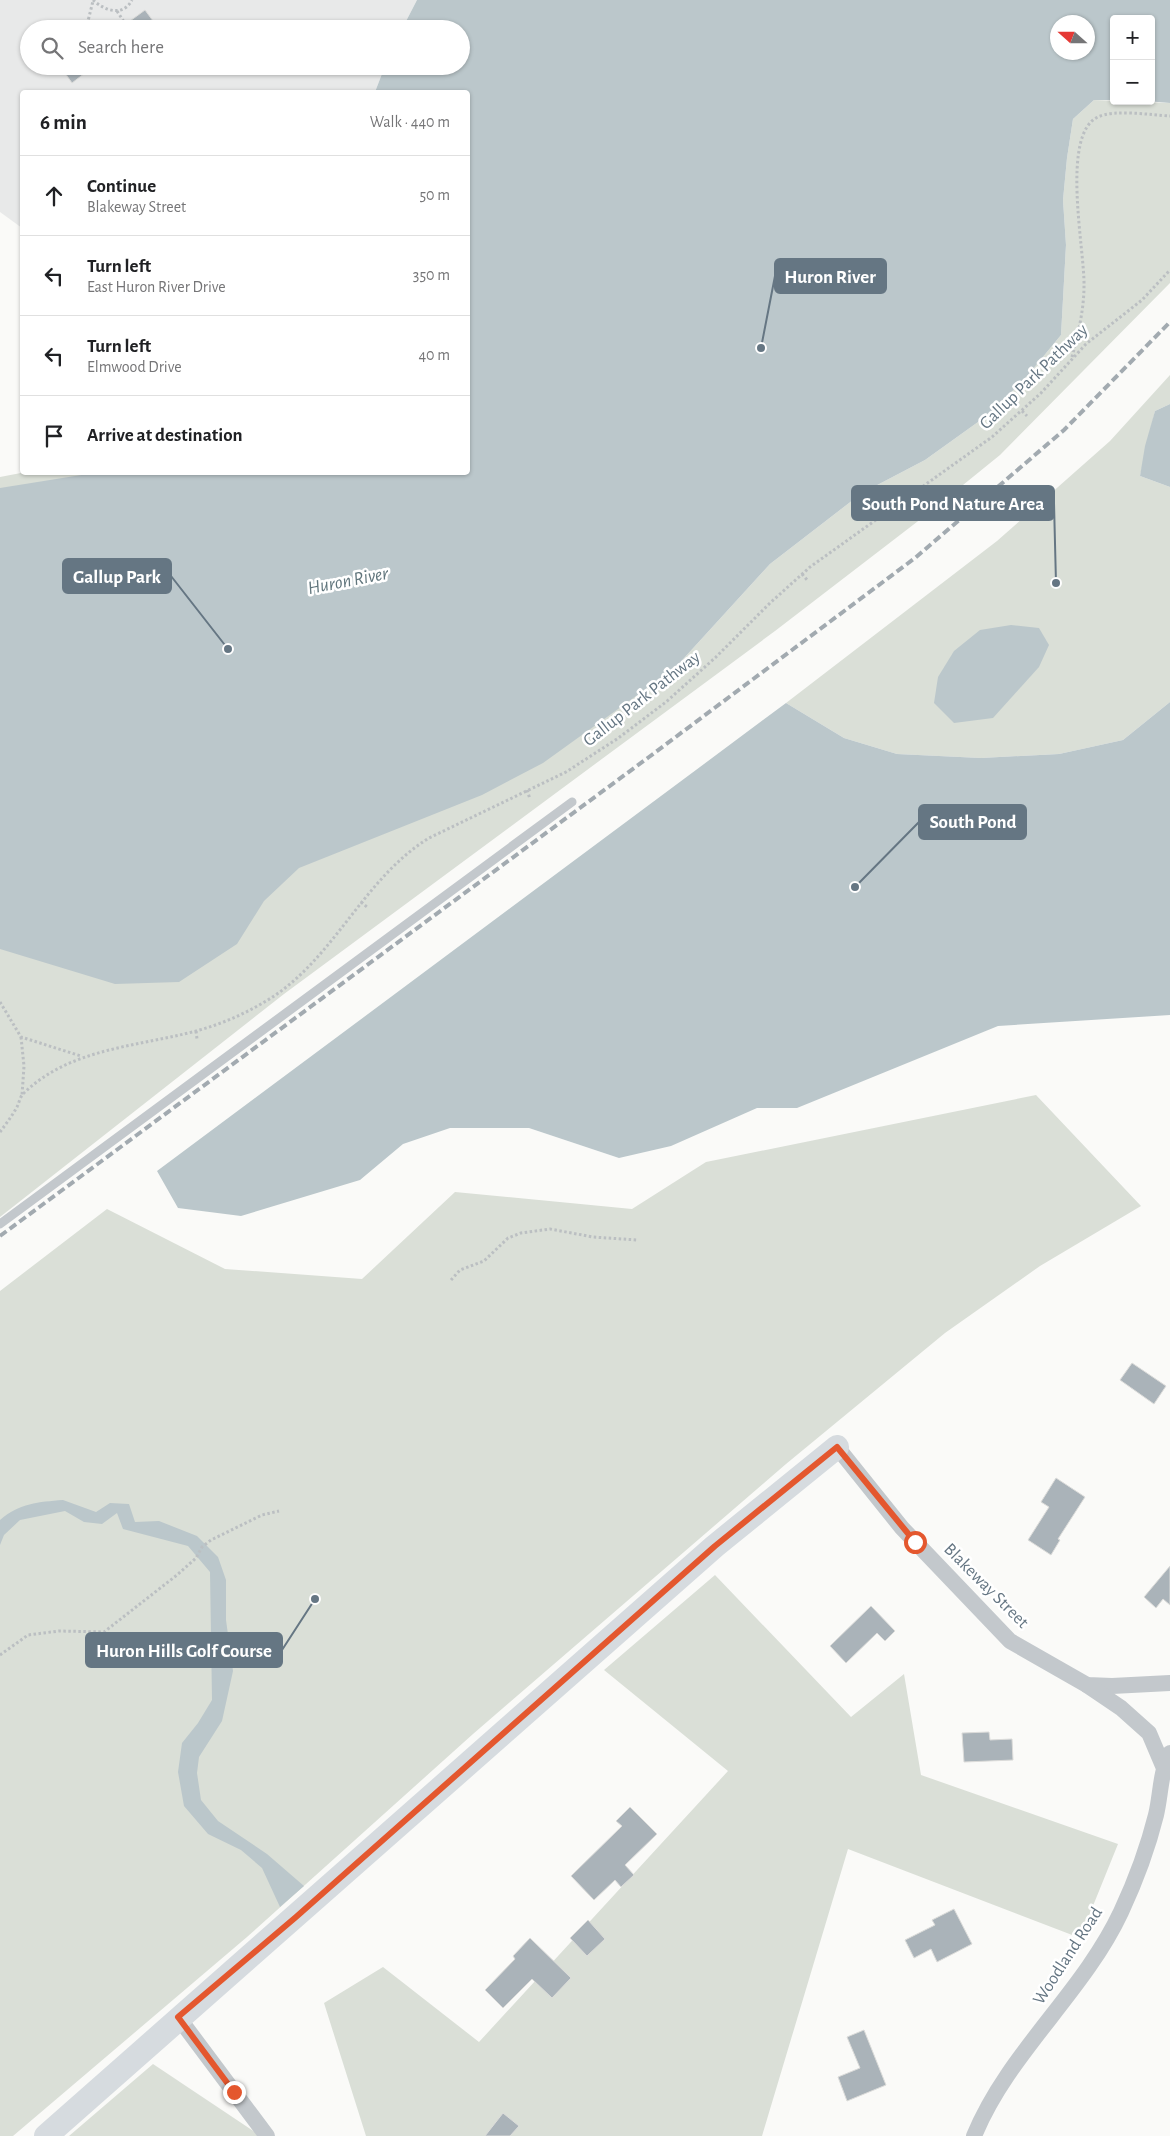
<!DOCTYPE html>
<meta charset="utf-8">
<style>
body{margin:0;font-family:"Alegreya Sans",sans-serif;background:#f2f2f2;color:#202124}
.controls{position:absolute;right:15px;top:15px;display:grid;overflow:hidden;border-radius:5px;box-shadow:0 1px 4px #0004}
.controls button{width:45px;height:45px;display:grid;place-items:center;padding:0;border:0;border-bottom:1px solid #e0e0e0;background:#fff;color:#202124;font:25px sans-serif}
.compass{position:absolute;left:1050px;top:15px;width:45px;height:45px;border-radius:50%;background:#fff;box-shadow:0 1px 4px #0004;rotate:291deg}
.stop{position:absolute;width:15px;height:15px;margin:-11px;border:4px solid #e4572e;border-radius:50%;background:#fff}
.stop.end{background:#e4572e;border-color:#fff;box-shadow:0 1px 5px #0008}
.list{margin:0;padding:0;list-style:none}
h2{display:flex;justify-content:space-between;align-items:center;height:65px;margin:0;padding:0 20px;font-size:21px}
h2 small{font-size:16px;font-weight:400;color:#757577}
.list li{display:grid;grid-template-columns:32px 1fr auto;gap:15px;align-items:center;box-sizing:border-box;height:80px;padding:0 20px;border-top:1px solid #e0e0e0}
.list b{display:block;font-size:19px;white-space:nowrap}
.list p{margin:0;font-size:16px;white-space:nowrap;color:#757577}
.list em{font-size:16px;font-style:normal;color:#757577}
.icon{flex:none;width:28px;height:28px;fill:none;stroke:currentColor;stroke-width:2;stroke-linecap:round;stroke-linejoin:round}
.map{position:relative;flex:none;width:1170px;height:2136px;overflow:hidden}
.search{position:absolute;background:#fff;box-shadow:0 1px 4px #0004;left:20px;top:20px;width:450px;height:55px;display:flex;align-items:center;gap:12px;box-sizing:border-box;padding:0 18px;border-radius:28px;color:#757577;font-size:19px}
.panel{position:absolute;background:#fff;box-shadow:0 1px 4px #0004;left:20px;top:90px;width:450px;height:385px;border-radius:5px}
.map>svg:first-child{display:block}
.built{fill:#e8e9e9}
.green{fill:#dadfd7}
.water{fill:#bbc7cb;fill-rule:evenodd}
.building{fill:#aab3b9;stroke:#dcdcda}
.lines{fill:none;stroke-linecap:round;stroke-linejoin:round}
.path{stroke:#bbbfc2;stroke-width:3;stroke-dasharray:2.5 2.5;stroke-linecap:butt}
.service{stroke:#c3c8cc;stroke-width:9}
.minor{stroke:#c3c8cc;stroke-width:16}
.secondary{stroke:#d6dbdf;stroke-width:24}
.rail{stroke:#a2aab0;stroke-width:4;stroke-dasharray:8 4;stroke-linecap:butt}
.route{stroke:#e4572e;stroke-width:6}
.labels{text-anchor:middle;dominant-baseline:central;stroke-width:5;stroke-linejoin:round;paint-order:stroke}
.street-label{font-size:18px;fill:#657683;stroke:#fff}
.water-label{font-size:19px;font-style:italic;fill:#60757c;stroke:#fff}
.leader{fill:none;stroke:#657683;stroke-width:2}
.callout-dot{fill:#657683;stroke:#fff;stroke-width:2}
.callout{fill:#657683;stroke:#657683;stroke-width:2}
.callout-label{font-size:19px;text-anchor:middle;font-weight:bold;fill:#fff}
</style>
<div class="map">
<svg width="1170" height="2136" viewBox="0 0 1170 2136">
<rect width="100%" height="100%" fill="#fafaf8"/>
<path class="built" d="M0,0h417l-15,29h-373v37h356l-10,26h-353v136l-22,-16z"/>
<g class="green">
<path d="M1094,100l76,3v180l-170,172 -74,60 -151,116 -491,363 -284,223v-740l26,-5 289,1 360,195 95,-104 92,-71 63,-33 67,-48 36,-37 33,-40 5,-90 -3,-45 4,-42 6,-39z"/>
<path d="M1170,375v29l-15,7 -15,65 30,11v215l-47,38 -64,14 -78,4 -84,-4 -53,-16 -58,-35 211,-162 113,-100z"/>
<path d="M1036,1095l105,111 -101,60 -95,67 -159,131 -313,270 -226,203 -234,199h-13v-845l107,-82 118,60 137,10 93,-87 177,17 74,-47z"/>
<path d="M715,1575l136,142 53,-43 17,101 197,69 -38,94 -232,-89 -86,287h-396l-42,-133 59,-36 96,75 249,-271 -124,-101z"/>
<path d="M153,2064l108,72h-192z"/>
</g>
<g class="water">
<path d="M417,0h753v103l-24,-2h5v-82h-37v81h-20l-21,19 -6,39 -4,42 3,45 -5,90 -33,40 -36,37 -67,48 -63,33 -92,71 -95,104 -132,95 -61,32 -183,73 -35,33 -27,43 -58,38 -64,2 -115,-35v-461l100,-16h368v-380h-93l10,-26h76v-37h-59zM1088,22v30h-30v-30z"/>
<path d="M1170,404v83l-30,-11 5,-30 10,-35z"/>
<path d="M1011,625l28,3 10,17 -10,22 -46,51 -39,5 -20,-20 4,-26 16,-26 26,-21z"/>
<path d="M1170,702v313l-172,11 -201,82h-40l-86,38 -52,12 -90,-30h-79l-47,16 -43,36 -119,36 -63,-8 -21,-37 629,-468 58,35 53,16 84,4 78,-4 64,-14z"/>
<path d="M63,1500l33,12 14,-9 19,1 6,18 24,-1 38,15 21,21 8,23v40l7,51 -11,50 -23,36 -2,16 4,27 17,21 49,33 37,32 -24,21 -18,-39 -21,-18 -33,-16 -24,-28 -6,-34 4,-29 16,-20 14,-23 -2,-128 -22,-26 -65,-17 -6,-16 -15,11 -18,-2 -19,-11 -45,9 -16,15 -4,10v-25c20,-17 38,-18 63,-20z"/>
</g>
<g class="building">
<path d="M145,10l14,19h-40z"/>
<path d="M60,66h34l-22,17z"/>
<path d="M1132,1363l34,23 -12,18 -34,-24z"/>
<path d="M1056,1478l29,19 -27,42 2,1 -9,15 -23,-15 21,-33 -8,-5z"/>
<path d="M1170,1566v39l-7,-6 -7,9 -12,-11z"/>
<path d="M871,1606l24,25 -10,10 -8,-8 -31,30 -16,-17z"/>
<path d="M989,1732l1,8 22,-1 1,21 -49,2 -2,-29z"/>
<path d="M630,1807l27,27 -32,31 9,10 -13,12 -6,-7 -21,20 -23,-24 51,-50 -6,-5z"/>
<path d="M954,1909l18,35 -35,18 -6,-13 -17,9 -9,-18 30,-15 -3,-5z"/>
<path d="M588,1920l17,19 -18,17 -17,-18z"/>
<path d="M530,1938l41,40 -19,20 -20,-19 -29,29 -18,-18 30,-31 -2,-3z"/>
<path d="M864,2030l22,55 -39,16 -9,-24 22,-9 -13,-31z"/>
<path d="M503,2113l16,13 -9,10h-25z"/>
</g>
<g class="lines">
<g class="path">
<path d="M93,0c12,11 30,17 39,0"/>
<path d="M117,11l11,17"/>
<path d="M86,29l7,-28"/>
<path d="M1072,357c6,-23 12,-47 12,-71 1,-35 -24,-152 14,-169 16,-8 53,-2 72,-1"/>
<path d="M1022,411l5,5"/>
<path d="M802,574l6,7"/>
<path d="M527,790l3,9"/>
<path d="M361,902l6,5"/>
<path d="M0,1002l21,35 60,19"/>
<path d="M196,1031l1,8"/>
<path d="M21,1037l3,29 -2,29"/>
<path d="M0,1132c6,-8 12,-16 17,-25 2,-4 3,-10 6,-13 43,-43 106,-47 161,-60 31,-7 60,-19 87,-36 64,-41 93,-120 158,-160l137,-66 51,-33 49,-37 50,-45 54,-54 40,-36 182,-130 49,-44 45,-49 56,-44 28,-30"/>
<path d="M451,1280l9,-10 24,-9 24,-23 13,-5 29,-4 43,8 44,3"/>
<path d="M0,1655l28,-20 31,-4 45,1 73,-57 19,-17 6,-11 9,-7 51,-25 17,-4"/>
</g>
<path class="service" d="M0,1224l572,-422"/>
<g class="minor">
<path d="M837,1447l65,81 108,113 77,44 25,1 58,-3"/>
<path d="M1087,1685l34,23 28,25 14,33"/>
<path d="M178,2017l89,119"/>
<path d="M974,2136c34,-83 109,-143 147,-224 14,-30 27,-65 35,-97 5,-21 4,-42 14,-62"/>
</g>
<path class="secondary" d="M46,2136l669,-590 122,-99"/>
<path class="rail" d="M0,1236l649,-479 266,-199 149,-128 106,-108"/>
</g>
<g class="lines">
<path class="route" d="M234,2092l-56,-75 118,-100 419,-371 122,-99 78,95"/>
</g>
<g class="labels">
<g class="street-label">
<text transform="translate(1034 377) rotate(-44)">Gallup Park Pathway</text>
<text transform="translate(642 699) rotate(-38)">Gallup Park Pathway</text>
<text transform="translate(986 1586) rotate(45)">Blakeway Street</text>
<text transform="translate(1068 1956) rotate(-57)">Woodland Road</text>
</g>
<g class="water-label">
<text transform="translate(348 581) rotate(-11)">Huron River</text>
</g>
</g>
<path class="leader" d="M761 348L775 276M1056 583L1054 503M228 649L171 576M855 887L919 822M315 1599L282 1650"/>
<g class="callout-dot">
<circle cx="761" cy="348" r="5"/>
<circle cx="1056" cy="583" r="5"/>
<circle cx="228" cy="649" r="5"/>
<circle cx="855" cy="887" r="5"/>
<circle cx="315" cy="1599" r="5"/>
</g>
<g class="callout">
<rect x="775" y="259" width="111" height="34" rx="5"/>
<rect x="852" y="486" width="202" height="34" rx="5"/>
<rect x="63" y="559" width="108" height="34" rx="5"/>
<rect x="919" y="805" width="107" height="34" rx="5"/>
<rect x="86" y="1633" width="196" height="34" rx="5"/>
</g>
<g class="callout-label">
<text x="830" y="283">Huron River</text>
<text x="953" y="510">South Pond Nature Area</text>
<text x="117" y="583">Gallup Park</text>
<text x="973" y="828">South Pond</text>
<text x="184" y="1657">Huron Hills Golf Course</text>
</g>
</svg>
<div class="controls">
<button>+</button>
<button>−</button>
</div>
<svg class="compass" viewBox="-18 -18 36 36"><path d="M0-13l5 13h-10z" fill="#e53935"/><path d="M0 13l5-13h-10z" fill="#757577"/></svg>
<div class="stop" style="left:915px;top:1542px"></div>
<div class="stop end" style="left:234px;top:2092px"></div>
<div class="search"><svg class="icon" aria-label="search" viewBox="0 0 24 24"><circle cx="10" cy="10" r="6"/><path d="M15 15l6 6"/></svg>Search here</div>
<section class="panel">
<h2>6 min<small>Walk · 440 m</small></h2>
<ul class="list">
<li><svg class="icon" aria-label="ahead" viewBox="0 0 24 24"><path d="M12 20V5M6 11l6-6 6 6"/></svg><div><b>Continue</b><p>Blakeway Street</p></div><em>50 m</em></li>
<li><svg class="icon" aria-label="left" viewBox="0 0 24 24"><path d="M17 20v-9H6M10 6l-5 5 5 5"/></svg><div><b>Turn left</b><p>East Huron River Drive</p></div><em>350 m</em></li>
<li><svg class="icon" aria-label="left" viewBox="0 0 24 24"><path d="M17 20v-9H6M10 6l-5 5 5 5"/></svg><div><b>Turn left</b><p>Elmwood Drive</p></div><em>40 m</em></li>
<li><svg class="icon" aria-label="arrive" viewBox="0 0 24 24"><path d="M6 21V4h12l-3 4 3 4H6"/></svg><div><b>Arrive at destination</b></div></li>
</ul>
</section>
</div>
